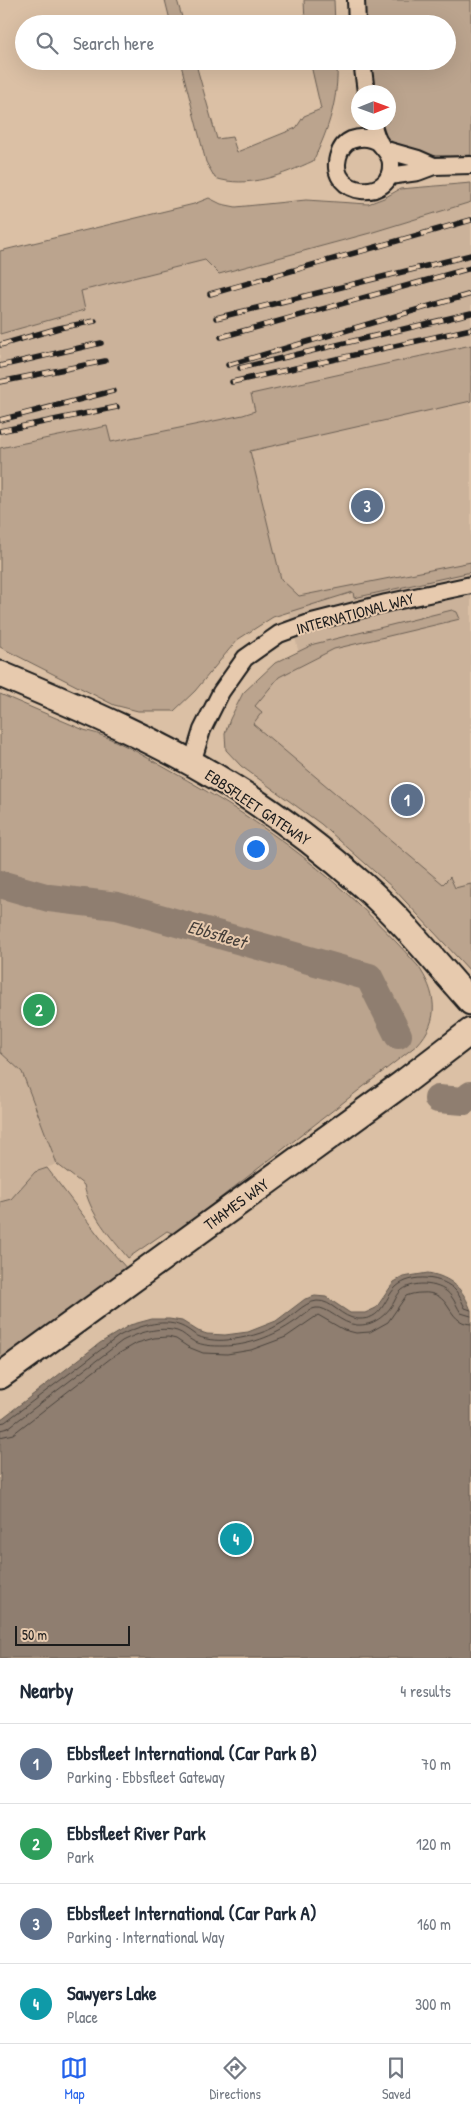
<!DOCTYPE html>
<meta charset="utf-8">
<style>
body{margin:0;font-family:"Patrick Hand",sans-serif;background:#f6f6f7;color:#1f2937}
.compass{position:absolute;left:351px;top:85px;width:45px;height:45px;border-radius:50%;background:#fff;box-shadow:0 5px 20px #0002;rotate:89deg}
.scale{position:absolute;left:15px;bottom:12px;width:115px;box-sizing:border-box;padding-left:5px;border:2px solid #1c1c1c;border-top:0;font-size:14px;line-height:18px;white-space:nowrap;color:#1c1c1c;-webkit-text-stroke:4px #e7caae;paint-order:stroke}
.you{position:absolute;left:255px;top:848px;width:18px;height:18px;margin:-12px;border:4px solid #fff;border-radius:50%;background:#1a73e8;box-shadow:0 0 0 8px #1a73e833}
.badge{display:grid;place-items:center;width:32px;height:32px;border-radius:50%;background:#2563eb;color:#fff;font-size:16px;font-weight:700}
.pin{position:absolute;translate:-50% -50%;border:2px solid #fff;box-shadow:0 1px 5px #0006}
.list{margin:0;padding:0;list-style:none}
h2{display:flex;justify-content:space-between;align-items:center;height:65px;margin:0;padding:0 20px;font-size:21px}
h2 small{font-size:16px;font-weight:400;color:#747a83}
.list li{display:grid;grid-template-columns:32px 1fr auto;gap:15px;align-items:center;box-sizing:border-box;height:80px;padding:0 20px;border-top:1px solid #e0e1e3}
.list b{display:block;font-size:19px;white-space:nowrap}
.list p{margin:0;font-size:16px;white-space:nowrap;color:#747a83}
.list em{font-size:16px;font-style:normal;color:#747a83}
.icon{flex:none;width:28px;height:28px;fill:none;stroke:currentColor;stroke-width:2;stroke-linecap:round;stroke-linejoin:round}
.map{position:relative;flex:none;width:471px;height:1658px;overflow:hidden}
.search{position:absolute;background:#fff;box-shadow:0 5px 20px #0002;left:15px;right:15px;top:15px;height:55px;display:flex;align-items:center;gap:12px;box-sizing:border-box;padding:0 18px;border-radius:28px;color:#747a83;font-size:19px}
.sheet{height:385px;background:#fff}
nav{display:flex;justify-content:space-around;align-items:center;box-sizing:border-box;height:70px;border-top:1px solid #e0e1e3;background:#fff;font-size:14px;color:#747a83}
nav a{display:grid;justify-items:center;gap:2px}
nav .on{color:#2563eb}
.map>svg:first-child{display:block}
.built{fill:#cbb29a}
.green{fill:#bba48e;stroke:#6c6055}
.water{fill:#8f7e6f;stroke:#61574e}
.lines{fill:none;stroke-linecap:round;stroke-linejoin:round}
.shore{stroke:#4a433d;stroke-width:1}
.river{stroke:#8f7e6f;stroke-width:28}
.street-casing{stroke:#1c1c1c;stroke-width:20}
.primary-casing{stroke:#1c1c1c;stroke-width:29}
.street{stroke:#e7caae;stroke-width:16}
.primary{stroke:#e7caae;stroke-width:25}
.rail-casing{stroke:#1c1c1c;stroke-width:5.5}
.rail{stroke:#e7caae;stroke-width:4;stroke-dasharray:11;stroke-linecap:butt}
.labels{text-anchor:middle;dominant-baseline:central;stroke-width:4;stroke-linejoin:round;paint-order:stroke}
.street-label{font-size:16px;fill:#1c1c1c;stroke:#e7caae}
.water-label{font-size:18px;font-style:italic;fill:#443e39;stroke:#e7caae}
</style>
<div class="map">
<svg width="471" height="1658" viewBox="0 0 471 1658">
<rect width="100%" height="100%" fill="#dbc0a5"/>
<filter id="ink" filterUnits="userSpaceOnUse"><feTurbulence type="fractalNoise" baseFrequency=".02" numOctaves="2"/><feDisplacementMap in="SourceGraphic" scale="10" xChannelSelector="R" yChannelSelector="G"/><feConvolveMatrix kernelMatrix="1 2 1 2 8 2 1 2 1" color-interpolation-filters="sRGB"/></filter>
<g filter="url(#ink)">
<g class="built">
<path d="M471,202v714l-218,-192 2,-18 24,-42 20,-10 -49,-203 -139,-8 -4,-17 -107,22v-114l85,-24 -5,-19 125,-31 14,14 151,-41z"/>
<path d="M0,1052l22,20 35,92 -22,8 -20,24 -12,6h-3z"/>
</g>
<g class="green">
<path d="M165,0h12l7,24h-13z"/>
<path d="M304,0h30l1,24h-30z"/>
<path d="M362,0h109v155c-39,2 -73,4 -95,-32l12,-1v-30h-18l-3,-31h80v-37h-83z"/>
<path d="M180,61h15l22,78 15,-2 5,15 59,-24 8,-12 17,-7 -11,-48h27c2,36 -8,68 -24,100 -30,14 -66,28 -98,17l-9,-16z"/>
<path d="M471,183v19l-101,31 -151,41 -14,-14 -124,31 4,19 -85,24v-83l194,-47 15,-6 12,6 15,3 70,-7 62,4 16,-6 16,-9z"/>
<path d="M471,345v56l-221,50 31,128 18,17 172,-34v10l-117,26 -1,-6 -80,25 -36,23 -42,51 -21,20h-36l-24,-6 -114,-58v-199l107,-22 4,16 132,-27 12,-4 -4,-17z"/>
<path d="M452,610l5,2 3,7 -126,30 -55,28 -24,29 7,6 -9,12 190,160 7,-7 5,11 16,-4v88l-78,-84 -72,-64 -80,-58 -15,-16 -1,-16 5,-15 13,-26 32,-30 39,-19z"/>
<path d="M0,694l84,36c30,7 58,25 85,40 99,54 174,111 249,196 18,26 23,54 -1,79l-243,189 -7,-3 -39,27c-18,-22 -38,-43 -44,-73l-27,-21 -35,-92 -22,-20z"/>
<path d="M47,1168l58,76 23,26 -128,95v-163l11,-3 24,-27z"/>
</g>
<path class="water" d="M428,1273c23,4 36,16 43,38v347h-471v-238l100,-77 30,-18 22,-6h17l13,2 16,10 9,3 18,1 23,-3 28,-11 29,-22 10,-3 11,1 24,16h15l11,-5 18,-26 9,-5z"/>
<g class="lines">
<g class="shore">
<path d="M0,1423l5,-1 114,-86c17,-9 43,-18 62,-10 5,2 9,5 13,8 9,6 23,7 33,6 18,-2 36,-6 51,-15 13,-6 25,-23 39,-24 15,-1 24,17 41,18 25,1 25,-19 38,-32 15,-14 47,-11 60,4 4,5 6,11 9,17l6,2"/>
<path d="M0,1430l8,-2 114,-87c16,-8 37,-15 55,-10 7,2 10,7 16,10 10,5 20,5 30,5 25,0 51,-10 71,-24 7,-4 14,-13 22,-14 11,-2 25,16 41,17 16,1 29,-9 37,-23 2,-4 4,-9 8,-12 13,-10 40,-7 49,6 4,5 6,11 10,17l10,3"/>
<path d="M0,1437l13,-3 98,-76 26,-15 17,-5 14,-1 8,2 12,8 15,6 24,1 24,-4 35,-13 32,-22 26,15 12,3 14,-1 18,-10 18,-26c5,-2 10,-3 15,-3 32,-3 24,30 50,31"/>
</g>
<g class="river">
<path d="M0,884l49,14 68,8 252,71 29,58"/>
<path d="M438,1099l26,2 7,-6"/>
</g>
<defs>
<g id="street">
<path d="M356,0l1,24"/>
<path d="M362,61l4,31"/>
<path d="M372,122c2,8 4,16 8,22 5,6 11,11 11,20 2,39 -63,33 -53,-7 2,-7 6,-14 13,-17 11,-4 20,-3 29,3"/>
<path d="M386,150l32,9 16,7 37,-1"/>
<path d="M389,176l29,-4 16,-6"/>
<path d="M192,763l10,-33 19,-38 24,-34 34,-24 33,-12 74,-19 85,-18"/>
</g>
<g id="primary">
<path d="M0,674c78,33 159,67 231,112 47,29 91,63 133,100 39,35 72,77 107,116"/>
<path d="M0,1376l403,-293 68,-52"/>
</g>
</defs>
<use href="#street" class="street-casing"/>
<use href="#primary" class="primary-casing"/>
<use href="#street" class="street"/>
<use href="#primary" class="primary"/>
<defs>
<g id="rail">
<path d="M210,294l261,-74"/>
<path d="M216,318l255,-63"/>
<path d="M221,337l250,-69"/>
<path d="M0,345l59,-17 36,-7"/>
<path d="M228,365l243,-71"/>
<path d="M0,366l101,-23"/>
<path d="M240,368l231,-55"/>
<path d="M0,382l105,-21"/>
<path d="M232,382l239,-53"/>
<path d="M0,420l113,-29"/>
<path d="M0,431l117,-24"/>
</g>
</defs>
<use href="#rail" class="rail-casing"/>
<use href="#rail" class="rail"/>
</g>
</g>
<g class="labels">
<g class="street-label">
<text transform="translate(355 613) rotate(-15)">INTERNATIONAL WAY</text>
<text transform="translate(258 807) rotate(34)">EBBSFLEET GATEWAY</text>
<text transform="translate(236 1204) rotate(-36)">THAMES WAY</text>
</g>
<g class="water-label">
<text transform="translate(217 934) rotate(16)">Ebbsfleet</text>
</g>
</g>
</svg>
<svg class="compass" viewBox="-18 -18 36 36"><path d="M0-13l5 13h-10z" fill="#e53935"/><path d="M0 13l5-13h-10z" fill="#747a83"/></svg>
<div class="scale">50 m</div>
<div class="you"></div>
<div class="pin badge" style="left:407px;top:800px;background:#5c6f8a">1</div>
<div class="pin badge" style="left:39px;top:1010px;background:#2e9e5b">2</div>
<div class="pin badge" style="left:367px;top:506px;background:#5c6f8a">3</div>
<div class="pin badge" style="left:236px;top:1539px;background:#0f9aa8">4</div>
<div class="search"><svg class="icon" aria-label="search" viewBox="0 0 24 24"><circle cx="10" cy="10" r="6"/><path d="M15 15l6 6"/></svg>Search here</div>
</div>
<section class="sheet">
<h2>Nearby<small>4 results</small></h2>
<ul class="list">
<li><span class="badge" style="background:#5c6f8a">1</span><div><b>Ebbsfleet International (Car Park B)</b><p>Parking · Ebbsfleet Gateway</p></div><em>70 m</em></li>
<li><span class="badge" style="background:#2e9e5b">2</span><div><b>Ebbsfleet River Park</b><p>Park</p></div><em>120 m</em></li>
<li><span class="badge" style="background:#5c6f8a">3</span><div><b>Ebbsfleet International (Car Park A)</b><p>Parking · International Way</p></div><em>160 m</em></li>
<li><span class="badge" style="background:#0f9aa8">4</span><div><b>Sawyers Lake</b><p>Place</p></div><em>300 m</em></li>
</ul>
</section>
<nav>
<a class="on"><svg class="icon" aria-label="map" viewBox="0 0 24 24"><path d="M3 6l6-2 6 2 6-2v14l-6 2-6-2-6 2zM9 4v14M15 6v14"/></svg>Map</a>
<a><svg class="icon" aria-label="directions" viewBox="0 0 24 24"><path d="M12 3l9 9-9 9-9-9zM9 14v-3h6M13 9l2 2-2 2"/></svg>Directions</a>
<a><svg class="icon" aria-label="saved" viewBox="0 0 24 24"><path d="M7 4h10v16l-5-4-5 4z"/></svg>Saved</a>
</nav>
